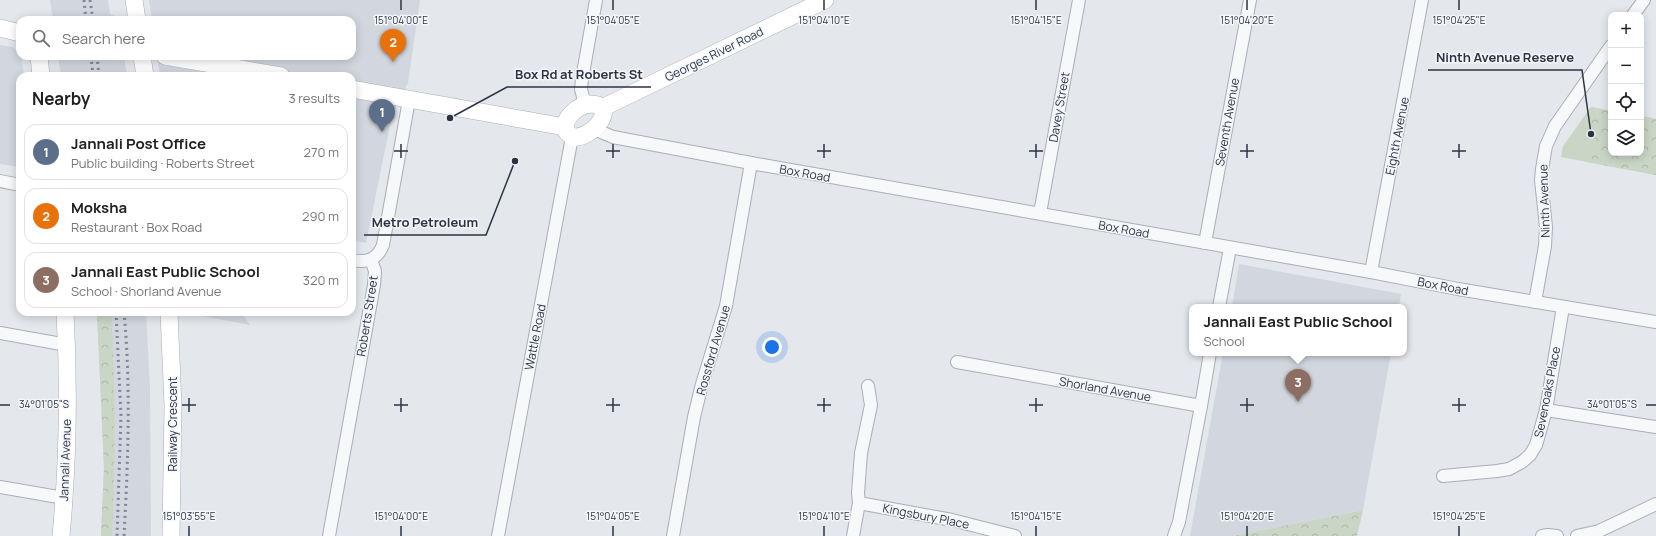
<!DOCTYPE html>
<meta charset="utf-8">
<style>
body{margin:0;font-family:Manrope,sans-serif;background:#f6f6f6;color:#202124}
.controls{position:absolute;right:12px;top:12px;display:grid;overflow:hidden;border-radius:8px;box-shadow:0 2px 10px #0003}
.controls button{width:36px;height:36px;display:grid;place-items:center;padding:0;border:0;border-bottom:1px solid #e0e0e0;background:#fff;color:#202124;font:20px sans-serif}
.you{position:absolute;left:772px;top:347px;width:14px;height:14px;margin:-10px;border:3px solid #fff;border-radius:50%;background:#1a73e8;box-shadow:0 0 0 6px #1a73e833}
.badge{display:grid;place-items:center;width:26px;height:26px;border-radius:50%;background:#d93025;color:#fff;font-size:13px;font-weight:700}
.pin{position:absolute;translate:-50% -33px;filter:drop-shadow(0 1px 2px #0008)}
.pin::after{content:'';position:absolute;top:21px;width:14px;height:12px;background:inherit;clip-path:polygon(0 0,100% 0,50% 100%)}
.popup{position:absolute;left:1189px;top:304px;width:218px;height:52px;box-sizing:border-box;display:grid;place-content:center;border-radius:8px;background:#fff;filter:drop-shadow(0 1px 3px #0005);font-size:13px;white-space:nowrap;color:#757577}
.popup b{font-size:15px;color:#202124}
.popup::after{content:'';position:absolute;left:50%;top:100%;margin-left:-8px;border:8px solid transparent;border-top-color:#fff}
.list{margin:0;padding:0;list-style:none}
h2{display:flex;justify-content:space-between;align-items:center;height:52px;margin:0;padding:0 16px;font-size:17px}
h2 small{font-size:13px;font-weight:400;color:#757577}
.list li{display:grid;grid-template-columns:26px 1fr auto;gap:12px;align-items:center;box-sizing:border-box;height:56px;margin:0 8px 8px;padding:0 8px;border:1px solid #e0e0e0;border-radius:12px}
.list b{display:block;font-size:15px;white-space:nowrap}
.list p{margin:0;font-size:13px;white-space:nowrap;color:#757577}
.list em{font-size:13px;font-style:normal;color:#757577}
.icon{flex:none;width:22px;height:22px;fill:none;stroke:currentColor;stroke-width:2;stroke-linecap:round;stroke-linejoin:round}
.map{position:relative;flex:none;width:1656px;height:536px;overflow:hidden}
.search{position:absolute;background:#fff;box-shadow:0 2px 10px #0003;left:16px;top:16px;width:340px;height:44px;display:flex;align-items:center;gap:10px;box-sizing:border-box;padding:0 14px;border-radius:12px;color:#757577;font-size:15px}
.panel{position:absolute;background:#fff;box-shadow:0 2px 10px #0003;left:16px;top:72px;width:340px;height:244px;border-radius:12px}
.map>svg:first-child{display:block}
.built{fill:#d2d6de}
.green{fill:#c9d6c5}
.forest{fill:url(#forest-crowns)}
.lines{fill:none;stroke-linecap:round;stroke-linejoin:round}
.street-casing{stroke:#a9aeb7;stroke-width:14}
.secondary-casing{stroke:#a9aeb7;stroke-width:18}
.street{stroke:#f7f8fa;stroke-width:12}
.secondary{stroke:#fff;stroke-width:17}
.rail{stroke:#7d8696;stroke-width:3;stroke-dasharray:2 4;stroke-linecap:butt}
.ticks{fill:none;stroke:#2b3445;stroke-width:1.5}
.labels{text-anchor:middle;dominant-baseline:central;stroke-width:3;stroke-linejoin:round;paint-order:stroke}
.street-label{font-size:12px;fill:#2b3445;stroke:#f4f6f9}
.ticks-label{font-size:10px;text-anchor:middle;fill:#2b3445;stroke:#f4f6f9;stroke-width:3;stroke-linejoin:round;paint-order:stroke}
.leader{fill:none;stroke:#2b3445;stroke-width:1.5}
.callout-dot{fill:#2b3445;stroke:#f4f6f9;stroke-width:1.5}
.callout-label{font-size:13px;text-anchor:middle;font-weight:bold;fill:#2b3445;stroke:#f4f6f9;stroke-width:3;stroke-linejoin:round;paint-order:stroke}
</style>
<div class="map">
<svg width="1656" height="536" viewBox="0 0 1656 536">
<defs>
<pattern id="forest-crowns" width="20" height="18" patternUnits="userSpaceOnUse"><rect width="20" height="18" fill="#c9d6c5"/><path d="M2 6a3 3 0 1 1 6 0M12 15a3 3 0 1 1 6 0" fill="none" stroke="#adb8ab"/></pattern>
</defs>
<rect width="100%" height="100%" fill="#e4e7ec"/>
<g class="built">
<path d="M50,0h58l2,14 10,4v2h-67z"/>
<path d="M149,0h271l-12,83 -16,33 -26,127 -14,-3v-164h-192l-3,-20h195v-36h-200z"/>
<path d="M0,45l13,2 7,7 2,8 2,14h-4v91l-20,-3z"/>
<path d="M58,56h66l3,20h-66z"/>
<path d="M1239,264l162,30 -2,13h-167z"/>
<path d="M97,312h49l4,76 1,148h-50l3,-68z"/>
<path d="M186,312h55l9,13 -64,-12z"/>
<path d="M1223,353h168l-28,157 -131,26h-42z"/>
</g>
<path class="green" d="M1591,107l20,4v42h30v-37l15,3v56l-95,-18 2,-11z"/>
<g class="forest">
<path d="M1591,107l20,4v42h30v-37l15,3v56l-69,-13 8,-13 2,-7 -7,-12 -7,-2 -3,-5z"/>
<path d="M97,312h14c5,76 4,148 1,224h-11l3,-68z"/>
<path d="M1363,510l-6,26h-125z"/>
</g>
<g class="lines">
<defs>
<g id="street">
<path d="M1633,15l11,-15"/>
<path d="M585,105l-4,-16 1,-10 14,-79"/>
<path d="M596,127l5,5 12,5 138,26 620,109 87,17 198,33"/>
<path d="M0,181l20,4"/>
<path d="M1040,213l39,-213"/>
<path d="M1205,243l45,-243"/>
<path d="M352,260c15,3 25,0 31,-15l26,-145"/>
<path d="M1371,272l51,-272"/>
<path d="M1535,302l10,-56 1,-19 -5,-47 1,-11 4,-23 9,-20 56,-80"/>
<path d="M1219,307l11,-59"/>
<path d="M0,333l67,12"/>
<path d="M957,362l244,44 9,-53"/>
<path d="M1546,410l110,17"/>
<path d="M1443,476l54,-5 12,-2 13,-7 8,-7 6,-10 10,-35 17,-103"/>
<path d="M0,487l64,11"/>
<path d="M859,503l93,17 63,16"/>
<path d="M329,536l45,-251 1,-14 -4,-11"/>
<path d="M498,536l74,-399"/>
<path d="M673,536l21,-119 8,-33 24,-78 25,-143"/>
<path d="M853,536l6,-33 -1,-10 3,-40 10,-48 -3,-19"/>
<path d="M1174,536l5,-14 22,-116"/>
<path d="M1542,536l6,-1 9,1"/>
<path d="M1577,536l22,-5 57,-27"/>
</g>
<g id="secondary">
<path d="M134,0l3,20"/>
<path d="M0,28l20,5"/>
<path d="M39,56l2,20"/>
<path d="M142,56l3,20"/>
<path d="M165,56l116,20"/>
<path d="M352,89l213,38"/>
<path d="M590,104c30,0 3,36 -18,33l-6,-6c-3,-14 11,-25 24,-27z"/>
<path d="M602,108l223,-108"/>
<path d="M169,312l4,94 -2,130"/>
<path d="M61,536c7,-74 8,-150 4,-224"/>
</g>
</defs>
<use href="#street" class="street-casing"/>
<use href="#secondary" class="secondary-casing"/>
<use href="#street" class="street"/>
<use href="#secondary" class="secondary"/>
<g class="rail">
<path d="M84,0l2,20"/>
<path d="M90,0l3,20"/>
<path d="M91,56l2,20"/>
<path d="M97,56l2,20"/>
<path d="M116,312l5,104 -4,120"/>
<path d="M124,312c7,74 4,150 0,224"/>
</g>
</g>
<path class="ticks" d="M401,0v10M613,0v10M824,0v10M1036,0v10M1247,0v10M1459,0v10M401,144v14M613,144v14M824,144v14M1036,144v14M1247,144v14M1459,144v14M394,151h14M606,151h14M817,151h14M1029,151h14M1240,151h14M1452,151h14M189,398v14M401,398v14M613,398v14M824,398v14M1036,398v14M1247,398v14M1459,398v14M0,405h10M182,405h14M394,405h14M606,405h14M817,405h14M1029,405h14M1240,405h14M1452,405h14M1646,405h10M189,526v10M401,526v10M613,526v10M824,526v10M1036,526v10M1247,526v10M1459,526v10"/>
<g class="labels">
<g class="street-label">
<text transform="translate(714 54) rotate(-26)">Georges River Road</text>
<text transform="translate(1059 107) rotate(-80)">Davey Street</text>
<text transform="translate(1227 122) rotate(-80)">Seventh Avenue</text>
<text transform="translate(1397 136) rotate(-79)">Eighth Avenue</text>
<text transform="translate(805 173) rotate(10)">Box Road</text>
<text transform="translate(1544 201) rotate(-92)">Ninth Avenue</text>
<text transform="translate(1124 229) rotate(10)">Box Road</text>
<text transform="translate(1443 286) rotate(11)">Box Road</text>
<text transform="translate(367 316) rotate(-81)">Roberts Street</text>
<text transform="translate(535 337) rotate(-79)">Wattle Road</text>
<text transform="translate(713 350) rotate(-74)">Rossford Avenue</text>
<text transform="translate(1105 389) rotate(10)">Shorland Avenue</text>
<text transform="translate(1547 392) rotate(-79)">Sevenoaks Place</text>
<text transform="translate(172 424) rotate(-90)">Railway Crescent</text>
<text transform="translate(65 460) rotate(-88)">Jannali Avenue</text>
<text transform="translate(926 516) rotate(11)">Kingsbury Place</text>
</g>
</g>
<g class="ticks-label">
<text x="401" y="24">151°04'00"E</text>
<text x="613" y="24">151°04'05"E</text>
<text x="824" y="24">151°04'10"E</text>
<text x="1036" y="24">151°04'15"E</text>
<text x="1247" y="24">151°04'20"E</text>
<text x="1459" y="24">151°04'25"E</text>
<text x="44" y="408">34°01'05"S</text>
<text x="1612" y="408">34°01'05"S</text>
<text x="189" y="520">151°03'55"E</text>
<text x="401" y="520">151°04'00"E</text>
<text x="613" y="520">151°04'05"E</text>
<text x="824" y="520">151°04'10"E</text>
<text x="1036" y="520">151°04'15"E</text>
<text x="1247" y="520">151°04'20"E</text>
<text x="1459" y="520">151°04'25"E</text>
</g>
<path class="leader" d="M1591 134L1582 70H1428M450 118L507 87H651M515 161L486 235H364"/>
<g class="callout-dot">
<circle cx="1591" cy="134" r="4"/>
<circle cx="450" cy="118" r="4"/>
<circle cx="515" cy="161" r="4"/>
</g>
<g class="callout-label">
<text x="1505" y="62">Ninth Avenue Reserve</text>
<text x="579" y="79">Box Rd at Roberts St</text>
<text x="425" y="227">Metro Petroleum</text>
</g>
</svg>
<div class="controls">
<button>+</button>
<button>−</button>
<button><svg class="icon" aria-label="locate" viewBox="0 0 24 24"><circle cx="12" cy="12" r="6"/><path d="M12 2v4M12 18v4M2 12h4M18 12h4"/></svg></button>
<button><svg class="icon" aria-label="layers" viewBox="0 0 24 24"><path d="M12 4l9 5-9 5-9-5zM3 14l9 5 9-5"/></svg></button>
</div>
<div class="you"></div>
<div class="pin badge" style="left:382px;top:132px;background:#5c6f8a">1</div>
<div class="pin badge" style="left:393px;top:62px;background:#e8710a">2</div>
<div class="pin badge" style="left:1298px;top:402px;background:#8d6e63">3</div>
<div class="popup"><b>Jannali East Public School</b>School</div>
<div class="search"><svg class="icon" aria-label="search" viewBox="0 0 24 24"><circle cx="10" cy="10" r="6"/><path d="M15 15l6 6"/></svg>Search here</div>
<section class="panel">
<h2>Nearby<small>3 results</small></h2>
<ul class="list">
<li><span class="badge" style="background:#5c6f8a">1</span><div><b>Jannali Post Office</b><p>Public building · Roberts Street</p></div><em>270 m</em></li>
<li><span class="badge" style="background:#e8710a">2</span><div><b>Moksha</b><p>Restaurant · Box Road</p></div><em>290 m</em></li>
<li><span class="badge" style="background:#8d6e63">3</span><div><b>Jannali East Public School</b><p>School · Shorland Avenue</p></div><em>320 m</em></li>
</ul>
</section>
</div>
